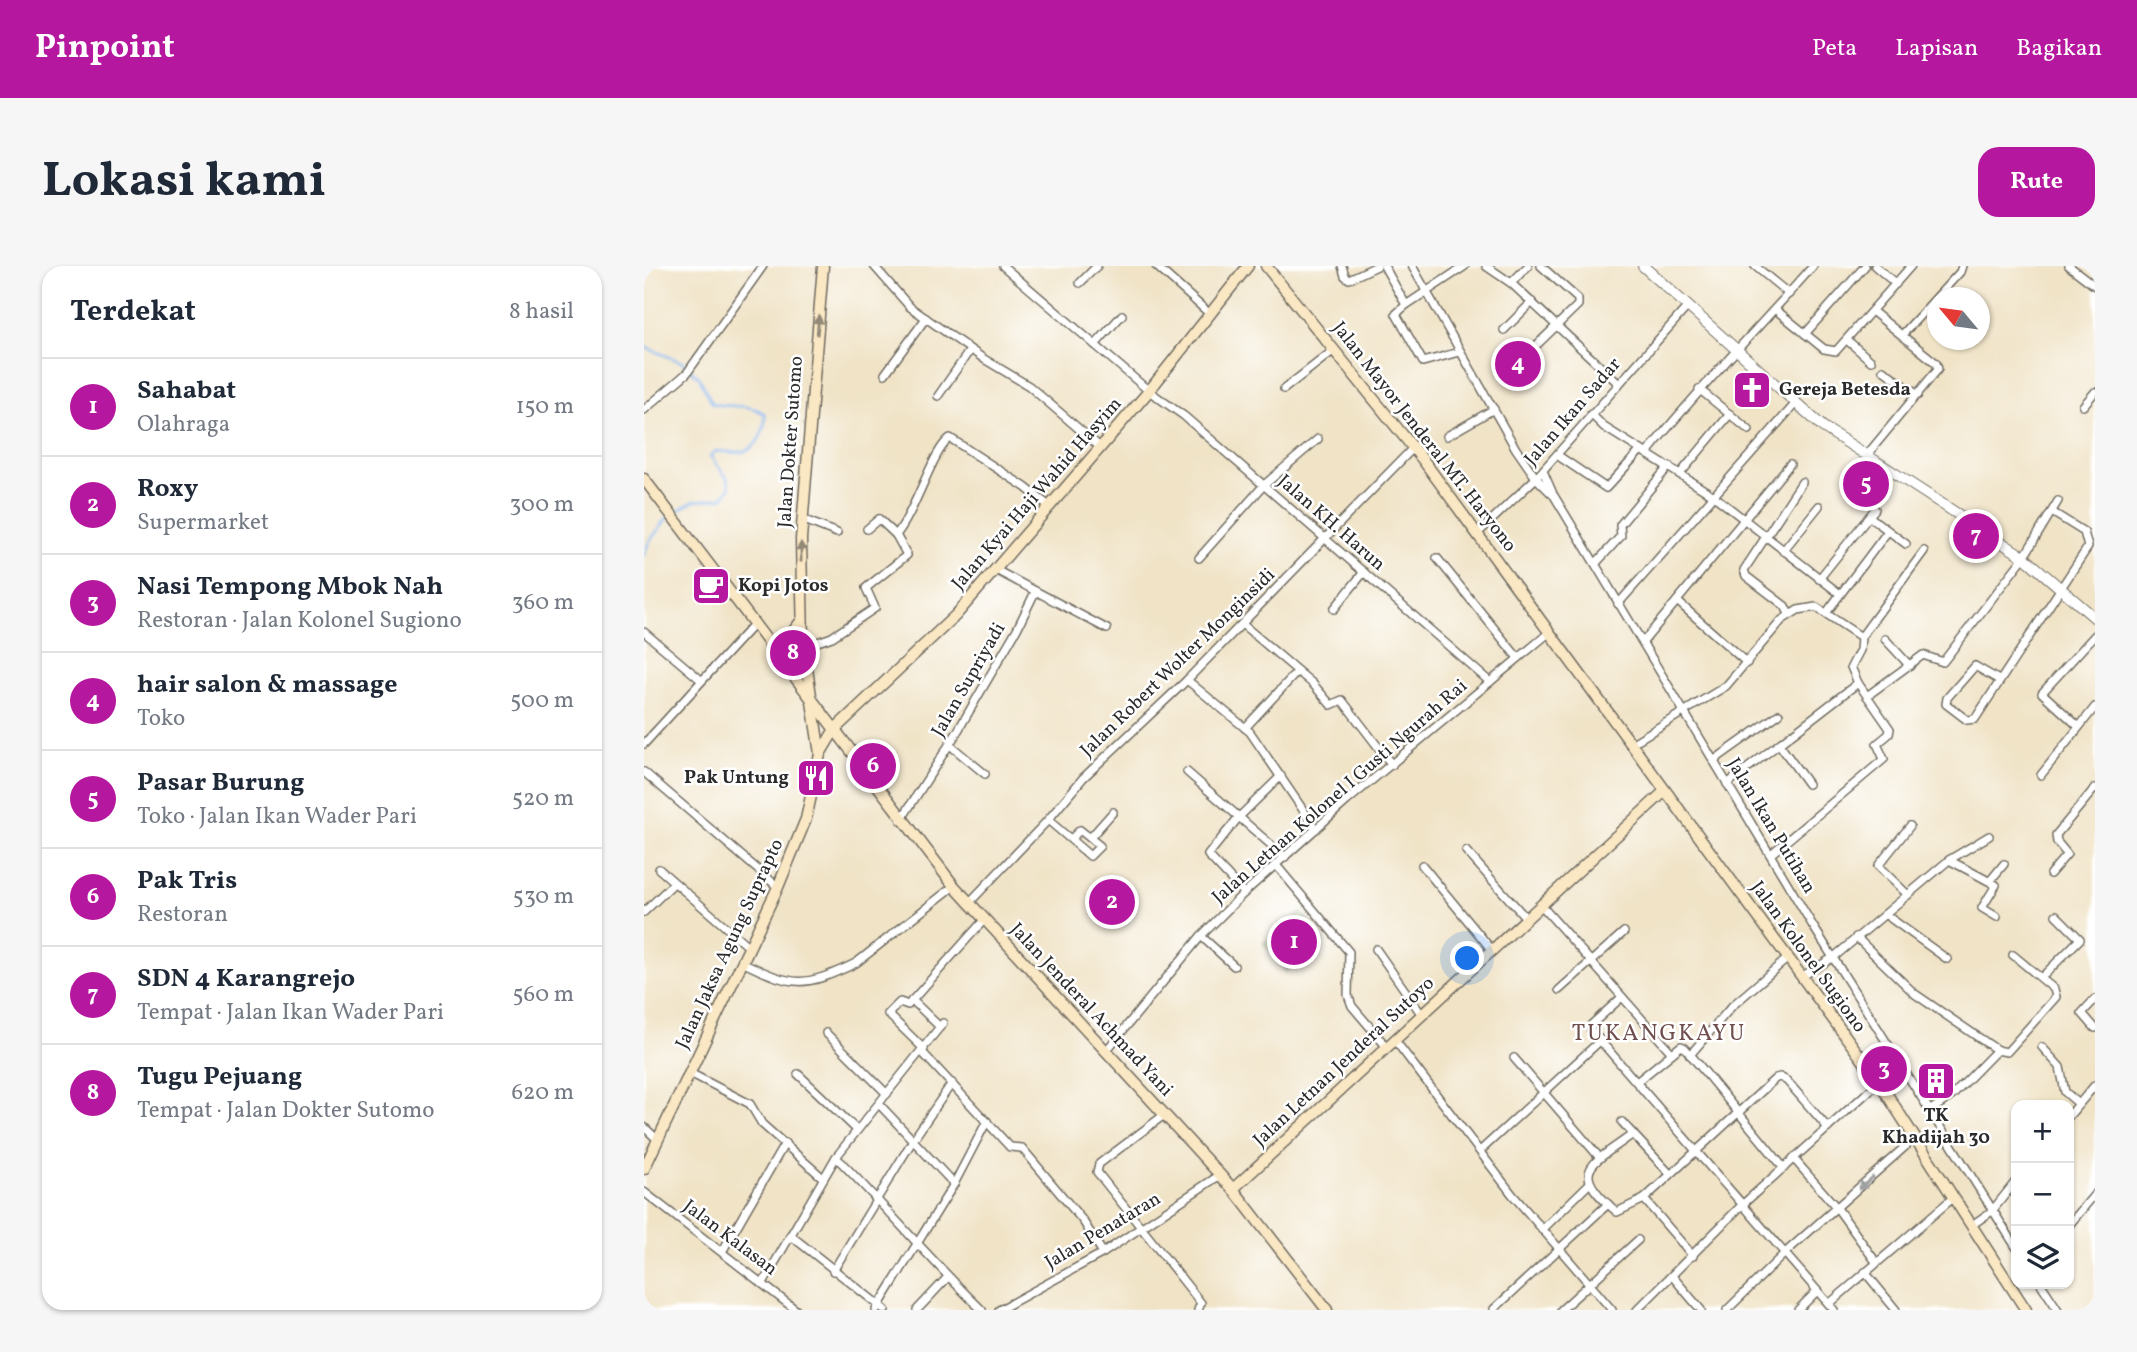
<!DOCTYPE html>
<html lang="id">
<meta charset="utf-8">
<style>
body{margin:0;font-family:Vollkorn,serif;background:#f6f6f7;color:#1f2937}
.controls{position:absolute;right:21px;bottom:21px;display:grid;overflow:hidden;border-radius:14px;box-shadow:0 2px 5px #0004}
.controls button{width:63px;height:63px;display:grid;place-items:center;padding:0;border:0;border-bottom:2px solid #e0e1e3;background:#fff;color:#1f2937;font:35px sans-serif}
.compass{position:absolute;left:1283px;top:21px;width:63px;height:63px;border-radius:50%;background:#fff;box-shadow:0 2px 5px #0004;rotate:299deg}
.you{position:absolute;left:824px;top:693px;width:24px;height:24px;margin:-18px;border:5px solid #fff;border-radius:50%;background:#1a73e8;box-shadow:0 0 0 10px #1a73e833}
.badge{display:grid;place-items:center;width:46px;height:46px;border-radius:50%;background:#b5179e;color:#fff;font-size:23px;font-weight:700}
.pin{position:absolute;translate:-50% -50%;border:4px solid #fff;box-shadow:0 2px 7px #0006}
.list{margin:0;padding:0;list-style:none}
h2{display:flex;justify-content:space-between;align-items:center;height:91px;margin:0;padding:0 28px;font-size:30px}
h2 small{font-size:23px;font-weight:400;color:#747a83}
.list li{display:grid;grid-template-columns:46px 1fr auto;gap:21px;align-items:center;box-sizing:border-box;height:98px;padding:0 28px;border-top:2px solid #e0e1e3}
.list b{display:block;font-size:26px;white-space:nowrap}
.list p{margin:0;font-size:23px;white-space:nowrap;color:#747a83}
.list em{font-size:23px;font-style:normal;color:#747a83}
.icon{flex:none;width:38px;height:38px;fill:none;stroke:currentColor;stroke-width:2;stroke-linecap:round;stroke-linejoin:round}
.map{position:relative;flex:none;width:1451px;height:1044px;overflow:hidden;border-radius:21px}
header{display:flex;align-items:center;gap:42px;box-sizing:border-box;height:98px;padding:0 35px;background:#b5179e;color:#fff}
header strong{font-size:33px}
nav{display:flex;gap:38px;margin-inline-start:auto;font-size:24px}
.intro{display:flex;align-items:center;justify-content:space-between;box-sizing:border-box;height:168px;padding:0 42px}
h1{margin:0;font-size:49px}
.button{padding:18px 32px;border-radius:21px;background:#b5179e;color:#fff;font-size:24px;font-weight:700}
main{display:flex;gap:42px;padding:0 42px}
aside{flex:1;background:#fff;border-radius:21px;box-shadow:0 2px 5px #0004}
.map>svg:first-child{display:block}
.green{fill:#aeda86;stroke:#6c8258;stroke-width:2}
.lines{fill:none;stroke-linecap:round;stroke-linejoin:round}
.stream{stroke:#83b5f0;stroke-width:2.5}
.minor-casing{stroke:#706b61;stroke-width:10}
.tertiary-casing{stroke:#706b61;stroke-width:12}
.secondary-casing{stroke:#706b61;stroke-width:13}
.minor{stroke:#fff;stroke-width:7}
.tertiary{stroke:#fff;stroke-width:10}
.secondary{stroke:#fae7c3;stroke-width:10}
.oneway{fill:#928977}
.oneway2{fill:#a0a0a0}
.labels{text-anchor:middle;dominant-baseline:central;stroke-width:5;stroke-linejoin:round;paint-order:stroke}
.poi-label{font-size:19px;font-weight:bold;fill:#2b2b2b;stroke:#fff;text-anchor:start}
.street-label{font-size:19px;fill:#2b2b2b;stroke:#fff}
.quarter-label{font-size:23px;letter-spacing:2px;fill:#6e4f4e;stroke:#fff}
</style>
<header>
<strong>Pinpoint</strong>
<nav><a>Peta</a><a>Lapisan</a><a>Bagikan</a></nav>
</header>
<div class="intro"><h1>Lokasi kami</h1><a class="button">Rute</a></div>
<main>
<aside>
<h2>Terdekat<small>8 hasil</small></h2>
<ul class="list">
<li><span class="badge">1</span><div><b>Sahabat</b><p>Olahraga</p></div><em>150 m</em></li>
<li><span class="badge">2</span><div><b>Roxy</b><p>Supermarket</p></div><em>300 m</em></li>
<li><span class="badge">3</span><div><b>Nasi Tempong Mbok Nah</b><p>Restoran · Jalan Kolonel Sugiono</p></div><em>360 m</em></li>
<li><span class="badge">4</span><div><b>hair salon &amp; massage</b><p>Toko</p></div><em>500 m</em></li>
<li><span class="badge">5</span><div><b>Pasar Burung</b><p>Toko · Jalan Ikan Wader Pari</p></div><em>520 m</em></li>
<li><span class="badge">6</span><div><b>Pak Tris</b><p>Restoran</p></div><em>530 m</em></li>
<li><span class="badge">7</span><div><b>SDN 4 Karangrejo</b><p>Tempat · Jalan Ikan Wader Pari</p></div><em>560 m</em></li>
<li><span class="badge">8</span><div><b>Tugu Pejuang</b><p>Tempat · Jalan Dokter Sutomo</p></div><em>620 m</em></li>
</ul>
</aside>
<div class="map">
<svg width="1451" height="1044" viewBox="0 0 1451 1044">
<rect width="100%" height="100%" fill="#fff"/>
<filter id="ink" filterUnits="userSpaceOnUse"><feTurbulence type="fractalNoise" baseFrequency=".0143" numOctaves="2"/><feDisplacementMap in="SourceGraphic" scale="14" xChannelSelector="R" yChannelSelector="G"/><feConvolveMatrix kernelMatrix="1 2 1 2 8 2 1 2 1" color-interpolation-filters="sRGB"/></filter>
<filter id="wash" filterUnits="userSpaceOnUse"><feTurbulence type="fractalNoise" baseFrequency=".00686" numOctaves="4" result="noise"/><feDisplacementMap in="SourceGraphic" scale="28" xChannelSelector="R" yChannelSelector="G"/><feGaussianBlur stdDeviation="1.57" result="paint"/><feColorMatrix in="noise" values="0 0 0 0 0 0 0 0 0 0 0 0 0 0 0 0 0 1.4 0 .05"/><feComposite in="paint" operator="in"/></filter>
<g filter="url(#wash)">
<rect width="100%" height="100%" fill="#f0e3c6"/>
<path class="green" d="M658,647l22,28 -38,30 -22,-28z"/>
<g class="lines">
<g class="stream">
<path d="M0,81l38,15 17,15 13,26c19,6 35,-1 53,11 1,13 -6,33 -20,37 -8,3 -20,0 -29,0l-6,5 18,23 2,9 -8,10 -28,3 -21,12"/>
<path d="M0,289l5,-13 19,-25"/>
</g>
</g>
</g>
<g filter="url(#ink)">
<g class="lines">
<defs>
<g id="minor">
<path d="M230,0l36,41 74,52 45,27 71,61"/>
<path d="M359,0l146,125 35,25 306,266"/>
<path d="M512,0l55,49"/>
<path d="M698,0l3,10 4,3 28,-13"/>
<path d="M740,0l22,39 59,-39"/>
<path d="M768,0l104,183 20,29 16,16"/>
<path d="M842,0l25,17 108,101"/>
<path d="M1111,0l34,28"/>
<path d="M1231,0l21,18"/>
<path d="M1425,0l26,20"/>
<path d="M0,1l1,-1"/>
<path d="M436,17l17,-17"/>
<path d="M867,17l17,-17"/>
<path d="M762,39l-10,9 27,48 36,-10"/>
<path d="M1132,44l48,39 12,2 75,-85"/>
<path d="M860,64l28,-28"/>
<path d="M1161,68l60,-68"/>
<path d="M1258,69l58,-63 2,-6"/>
<path d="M1203,74l24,21"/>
<path d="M451,79l27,-30"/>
<path d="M870,101l64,-62v-6l-37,-33"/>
<path d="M1239,104l35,25"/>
<path d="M241,108l41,-56"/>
<path d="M640,123l50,-39"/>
<path d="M1055,123l50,41"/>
<path d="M294,130l32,-46"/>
<path d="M1439,140l12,-14"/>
<path d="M0,144l43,-37 76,-107"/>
<path d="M947,148l13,13 110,69 126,98"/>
<path d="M803,170l47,-27"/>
<path d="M1003,187c52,-65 111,-124 166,-187"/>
<path d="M913,189l49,33 35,-38"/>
<path d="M1222,190l72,-87 -2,-6 -64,-52"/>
<path d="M899,205l10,23 260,432 203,321"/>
<path d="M1036,208l50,-60"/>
<path d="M1226,251l36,27"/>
<path d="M158,253l35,14"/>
<path d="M223,263l12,-10 17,16c20,-24 36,-84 54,-97l75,49 24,19"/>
<path d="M833,268l59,-56 152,-172"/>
<path d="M1139,285l36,-45"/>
<path d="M555,292l65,-73 54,-46"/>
<path d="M793,292l81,100"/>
<path d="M952,297l25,-27 -1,-11 49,-59"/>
<path d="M350,303l113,60"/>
<path d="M1175,313l56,-70"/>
<path d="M1033,335l70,62"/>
<path d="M974,338l178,-201"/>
<path d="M690,343l30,-37"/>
<path d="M1183,346l61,-81"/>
<path d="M1145,348l-4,-8 -39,-30 -2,-6 58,-88"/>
<path d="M598,358l71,60 18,21 11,-5 50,65"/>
<path d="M0,366l57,48"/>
<path d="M1241,373l25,27"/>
<path d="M999,376l147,-178"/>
<path d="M159,381l29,-10 43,-29 -9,-20 41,-33 -11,-20"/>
<path d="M543,414l63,52 66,97"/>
<path d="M1355,414l-24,-14 -28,32 -1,6 21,16 8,-1 113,-172 -4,-15 -32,-20"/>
<path d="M1223,430l56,-41 20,7 81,-105 34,-56"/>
<path d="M1434,460l-36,-33 53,-58"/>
<path d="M601,462l52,-56"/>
<path d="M0,478l111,-121"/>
<path d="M987,478l95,-58 56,-66 16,-10 18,-3 45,30"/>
<path d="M1135,478l29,40"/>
<path d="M306,479l35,29"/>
<path d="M1069,495l66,-47"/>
<path d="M0,506l134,115"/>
<path d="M543,506l98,85"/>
<path d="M1397,509l54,-68"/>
<path d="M1083,518l131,-101"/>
<path d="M257,554l55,-86 61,-105 18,-37"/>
<path d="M404,554l42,36 10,-10 -20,-16 -9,9"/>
<path d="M446,572l23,-26"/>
<path d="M822,585l60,67"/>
<path d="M1127,588l113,-95 -7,-15 12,-10 1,-5 -32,-46 -7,-16 9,-17 1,-13 63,-86"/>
<path d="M1305,594l40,-24"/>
<path d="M632,599l73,87 -1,43 4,11 34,40"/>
<path d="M778,599l69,84"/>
<path d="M15,603l91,79"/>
<path d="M1406,608l17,-20 -10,-12 -1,-7 39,-47"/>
<path d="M1346,615l14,-17"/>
<path d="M600,627l-36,-38 30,-37 43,-42"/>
<path d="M1264,629l-30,-29 32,-40"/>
<path d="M325,637l79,-83 35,-42 104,-98 226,-232"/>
<path d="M897,639l130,147"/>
<path d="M0,646l30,-29"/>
<path d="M1242,649l61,44"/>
<path d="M557,670l33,30"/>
<path d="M1212,671l59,57 82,56"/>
<path d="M732,683l46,66"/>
<path d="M100,697c50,24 60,25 112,0l98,-77"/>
<path d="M1157,711l33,-20 115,-97 47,25 -14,23 15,9"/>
<path d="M1398,711l38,-38 -24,-24"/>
<path d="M915,724l65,-58"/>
<path d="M978,731l-31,28v5l243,280"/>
<path d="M1451,733l-13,14 13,15"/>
<path d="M268,734l28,27"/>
<path d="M182,767l61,61"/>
<path d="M750,773l118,155 100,116"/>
<path d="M1398,781l18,20 5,25 14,12"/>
<path d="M280,783l-36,-35 12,-12 8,3 76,-85"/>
<path d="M462,785l95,-115 43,-43 103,-92 203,-169"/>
<path d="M278,786l88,95 12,1 61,73 20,32"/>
<path d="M1046,789l42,-49 56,-48"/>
<path d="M870,792l86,100"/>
<path d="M46,807l60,31 12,20 61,54"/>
<path d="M154,808l59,56"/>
<path d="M994,815l43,-35 4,2 99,120"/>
<path d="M235,838l75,80"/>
<path d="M1287,844l22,-15 44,-45 10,2 49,-55 -2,-8 -41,-34"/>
<path d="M520,849l-65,49 -2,8 104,131 -3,7"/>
<path d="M1425,850l26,-31"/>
<path d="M978,856l48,52"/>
<path d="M0,861l14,13"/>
<path d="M989,868c-42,31 -66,36 -16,78l27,-13"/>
<path d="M836,885l121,-111"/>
<path d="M192,891c50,50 95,104 146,153"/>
<path d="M1150,893l43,49 39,54"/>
<path d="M0,926l152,118"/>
<path d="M1328,959l20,-14 24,-30"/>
<path d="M1425,959l26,-31"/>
<path d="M898,964l47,-46"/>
<path d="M146,969l95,75"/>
<path d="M78,986l63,-109"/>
<path d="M1049,990l-49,-57 132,-121 4,-1 7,4 41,47"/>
<path d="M189,1005l80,-131 39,-57"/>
<path d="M1221,1006l31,38"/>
<path d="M1029,1011l28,33"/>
<path d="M119,1017l73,-126 107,-134"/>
<path d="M1397,1018l17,26"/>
<path d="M1185,1038l125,-107"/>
<path d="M850,1043l114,-105"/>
<path d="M232,1044l78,-126 33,-63"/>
<path d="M273,1044l30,-32"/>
<path d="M355,1044l104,-57 117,-78"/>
<path d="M917,1044l77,-70"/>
<path d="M993,1044l105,-105 137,-123"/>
<path d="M1083,1044l59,-58 130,-115"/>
<path d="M1154,1044l19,-19"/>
</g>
<path id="tertiary" d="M999,0l180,161 201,130 71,61"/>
<g id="secondary">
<path d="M622,0l157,194 456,622 147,228"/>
<path d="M0,213l310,407 279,303 94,121"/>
<path d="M127,377l16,-4 15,-19"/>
<path d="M176,488l-17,-111 -2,-104 22,-273"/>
<path d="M0,903l134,-282 28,-68 14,-65 15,-25 121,-114 193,-224 99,-125"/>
<path d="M589,923l432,-398"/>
</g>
</defs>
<use href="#minor" class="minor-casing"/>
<use href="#tertiary" class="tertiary-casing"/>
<use href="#secondary" class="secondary-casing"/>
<use href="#minor" class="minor"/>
<use href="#tertiary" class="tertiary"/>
<use href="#secondary" class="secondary"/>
</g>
<defs><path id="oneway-solid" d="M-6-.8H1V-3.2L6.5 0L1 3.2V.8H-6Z" transform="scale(1.75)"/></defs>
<g class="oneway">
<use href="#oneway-solid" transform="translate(174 59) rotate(-85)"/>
<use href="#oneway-solid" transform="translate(157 286) rotate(-90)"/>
</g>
<use class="oneway2" href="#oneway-solid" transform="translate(1222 917) rotate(138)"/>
</g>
<defs>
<symbol id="church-square" viewBox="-11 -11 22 22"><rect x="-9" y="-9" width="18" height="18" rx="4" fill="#b5179e" stroke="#fff"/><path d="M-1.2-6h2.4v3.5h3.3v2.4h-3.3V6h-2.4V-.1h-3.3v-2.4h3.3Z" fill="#fff"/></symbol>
<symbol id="cafe-square" viewBox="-11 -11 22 22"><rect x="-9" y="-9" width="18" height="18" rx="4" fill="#b5179e" stroke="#fff"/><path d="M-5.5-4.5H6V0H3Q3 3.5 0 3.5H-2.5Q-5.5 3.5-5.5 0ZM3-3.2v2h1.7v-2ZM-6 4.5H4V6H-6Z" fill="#fff"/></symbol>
<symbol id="restaurant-square" viewBox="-11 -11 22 22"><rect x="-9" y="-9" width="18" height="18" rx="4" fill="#b5179e" stroke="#fff"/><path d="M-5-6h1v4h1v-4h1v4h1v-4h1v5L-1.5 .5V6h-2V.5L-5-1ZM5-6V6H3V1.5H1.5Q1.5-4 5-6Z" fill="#fff"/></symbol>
<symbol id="building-square" viewBox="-11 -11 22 22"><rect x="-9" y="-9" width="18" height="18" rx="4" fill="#b5179e" stroke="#fff"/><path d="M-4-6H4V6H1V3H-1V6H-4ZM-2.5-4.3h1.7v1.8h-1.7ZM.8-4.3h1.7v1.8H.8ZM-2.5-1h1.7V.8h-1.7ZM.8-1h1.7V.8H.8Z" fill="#fff"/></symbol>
</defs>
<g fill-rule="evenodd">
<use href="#church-square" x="1086" y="102" width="44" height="44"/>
<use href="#cafe-square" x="45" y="298" width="44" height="44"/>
<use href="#restaurant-square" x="150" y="490" width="44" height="44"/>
<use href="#building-square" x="1270" y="793" width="44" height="44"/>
</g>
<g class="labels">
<g class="poi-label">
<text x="1135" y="124">Gereja Betesda</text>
<text x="94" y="320">Kopi Jotos</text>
<text x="145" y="512" text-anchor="end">Pak Untung</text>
<text x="1292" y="850" text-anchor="middle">TK<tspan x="1292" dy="22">Khadijah 30</tspan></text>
</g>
<g class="street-label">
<text transform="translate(929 146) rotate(-49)">Jalan Ikan Sadar</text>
<text transform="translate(780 171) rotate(52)">Jalan Mayor Jenderal MT. Haryono</text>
<text transform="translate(147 176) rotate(-86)">Jalan Dokter Sutomo</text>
<text transform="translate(393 228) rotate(-49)">Jalan Kyai Haji Wahid Hasyim</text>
<text transform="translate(687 257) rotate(41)">Jalan KH. Harun</text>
<text transform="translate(534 397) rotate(-44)">Jalan Robert Wolter Monginsidi</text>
<text transform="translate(325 414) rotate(-60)">Jalan Supriyadi</text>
<text transform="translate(696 526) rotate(-41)">Jalan Letnan Kolonel I Gusti Ngurah Rai</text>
<text transform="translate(1127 560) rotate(59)">Jalan Ikan Putihan</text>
<text transform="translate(86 678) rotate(-65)">Jalan Jaksa Agung Suprapto</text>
<text transform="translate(1164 691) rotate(54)">Jalan Kolonel Sugiono</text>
<text transform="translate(447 744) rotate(47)">Jalan Jenderal Achmad Yani</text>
<text transform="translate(700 796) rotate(-43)">Jalan Letnan Jenderal Sutoyo</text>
<text transform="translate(459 965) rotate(-31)">Jalan Penataran</text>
<text transform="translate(86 972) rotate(37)">Jalan Kalasan</text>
</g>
<g class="quarter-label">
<text x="1015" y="768">TUKANGKAYU</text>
</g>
</g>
</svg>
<div class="controls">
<button>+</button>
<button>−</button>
<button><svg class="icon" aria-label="layers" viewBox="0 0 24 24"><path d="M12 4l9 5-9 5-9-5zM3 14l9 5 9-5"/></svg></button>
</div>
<svg class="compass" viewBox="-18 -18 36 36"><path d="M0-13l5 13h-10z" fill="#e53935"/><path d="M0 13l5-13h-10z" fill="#747a83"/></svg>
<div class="you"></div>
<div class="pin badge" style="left:650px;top:676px">1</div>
<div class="pin badge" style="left:468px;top:636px">2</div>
<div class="pin badge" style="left:1240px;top:803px">3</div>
<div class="pin badge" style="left:874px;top:98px">4</div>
<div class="pin badge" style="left:1222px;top:218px">5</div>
<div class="pin badge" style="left:229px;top:500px">6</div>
<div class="pin badge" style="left:1332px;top:270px">7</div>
<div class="pin badge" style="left:149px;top:387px">8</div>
</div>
</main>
